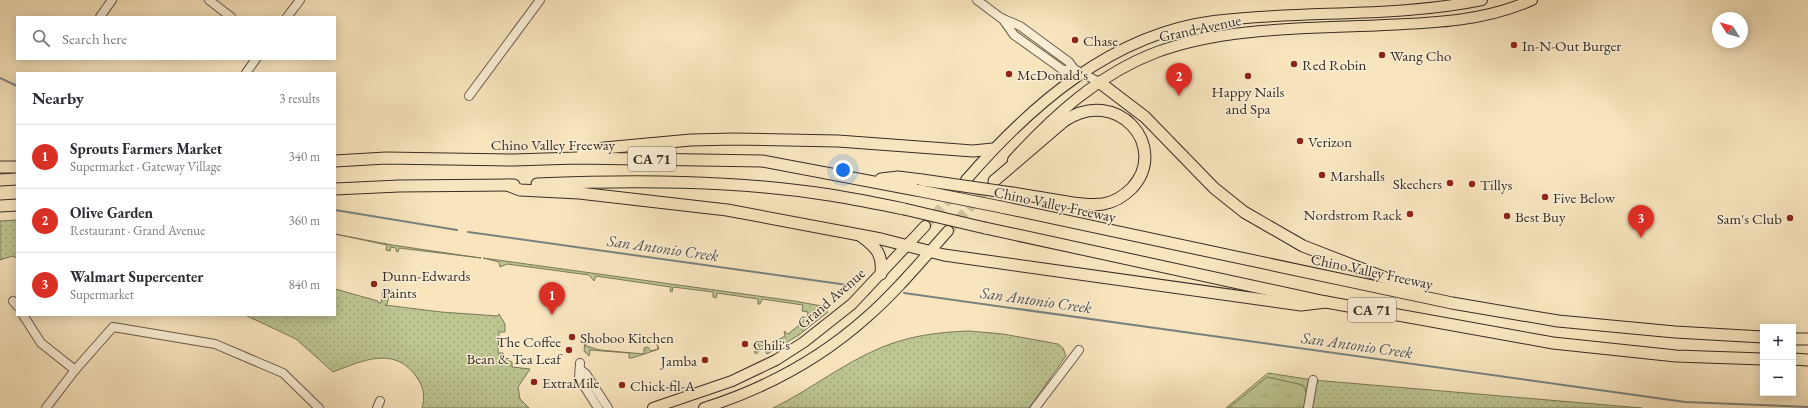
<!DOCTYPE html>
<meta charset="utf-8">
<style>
body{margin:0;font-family:"EB Garamond",serif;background:#f2f2f3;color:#2b2b33}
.controls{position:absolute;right:12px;bottom:12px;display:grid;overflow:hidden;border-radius:0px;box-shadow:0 2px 10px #0003}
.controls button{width:36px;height:36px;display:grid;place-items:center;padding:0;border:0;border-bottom:1px solid #e1e1e2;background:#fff;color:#2b2b33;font:20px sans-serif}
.compass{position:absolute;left:1712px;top:12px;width:36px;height:36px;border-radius:50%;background:#fff;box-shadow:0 2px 10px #0003;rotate:307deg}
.you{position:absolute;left:843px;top:170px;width:14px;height:14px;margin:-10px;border:3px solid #fff;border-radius:50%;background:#1a73e8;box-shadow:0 0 0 6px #1a73e833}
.badge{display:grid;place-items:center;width:26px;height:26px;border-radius:50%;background:#d93025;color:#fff;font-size:13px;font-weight:700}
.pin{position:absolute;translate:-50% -33px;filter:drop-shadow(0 1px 2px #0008)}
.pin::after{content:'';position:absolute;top:21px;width:14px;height:12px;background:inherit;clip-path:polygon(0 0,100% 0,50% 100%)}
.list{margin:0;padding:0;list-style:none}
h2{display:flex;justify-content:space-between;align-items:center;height:52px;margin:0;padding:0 16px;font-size:17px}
h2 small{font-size:13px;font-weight:400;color:#7c7c81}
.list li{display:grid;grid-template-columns:26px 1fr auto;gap:12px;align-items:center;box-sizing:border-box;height:64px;padding:0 16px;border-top:1px solid #e1e1e2}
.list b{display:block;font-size:15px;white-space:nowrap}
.list p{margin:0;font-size:13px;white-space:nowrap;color:#7c7c81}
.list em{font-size:13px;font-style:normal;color:#7c7c81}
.icon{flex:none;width:22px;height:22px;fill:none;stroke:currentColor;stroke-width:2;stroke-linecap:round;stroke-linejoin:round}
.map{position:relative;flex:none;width:1808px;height:408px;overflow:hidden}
.search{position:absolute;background:#fff;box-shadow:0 2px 10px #0003;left:16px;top:16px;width:320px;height:44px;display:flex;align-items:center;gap:10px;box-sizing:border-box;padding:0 14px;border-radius:0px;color:#7c7c81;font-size:15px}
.panel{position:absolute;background:#fff;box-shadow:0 2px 10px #0003;left:16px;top:72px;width:320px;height:244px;border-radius:0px}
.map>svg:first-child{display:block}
.grass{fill:url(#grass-dots);stroke:#7a785a}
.park{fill:url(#park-tufts);stroke:#7a785a}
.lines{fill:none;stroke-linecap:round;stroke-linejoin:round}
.stream{stroke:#78837f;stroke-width:2}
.major-tunnel{stroke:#d2c09f;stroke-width:10;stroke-dasharray:10 5;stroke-linecap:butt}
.minor-casing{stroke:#685a4a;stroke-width:10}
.major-casing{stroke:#382c24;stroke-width:12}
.highway-casing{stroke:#382c24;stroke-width:13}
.minor{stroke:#faeed5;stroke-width:8}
.major{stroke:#f8e5be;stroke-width:10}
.highway{stroke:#f8e5be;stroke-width:11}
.highway-bridge-casing{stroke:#382c24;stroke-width:13;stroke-linecap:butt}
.highway-bridge{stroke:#f8e5be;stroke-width:11}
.poi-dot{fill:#8f2418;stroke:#faeed5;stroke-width:1.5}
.labels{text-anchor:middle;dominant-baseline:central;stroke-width:3;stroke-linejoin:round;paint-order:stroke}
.shield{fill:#faeed5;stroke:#726659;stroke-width:1}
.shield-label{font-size:14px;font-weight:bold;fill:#382c24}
.street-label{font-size:15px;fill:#382c24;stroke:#faeed5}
.poi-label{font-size:15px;fill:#382c24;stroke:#faeed5;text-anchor:start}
.water-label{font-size:16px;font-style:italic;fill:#52504a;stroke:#faeed5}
</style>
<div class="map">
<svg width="1808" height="408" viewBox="0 0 1808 408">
<defs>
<pattern id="grass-dots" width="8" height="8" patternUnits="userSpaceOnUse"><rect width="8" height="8" fill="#bdc591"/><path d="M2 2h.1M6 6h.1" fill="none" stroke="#a3a97d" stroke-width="1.8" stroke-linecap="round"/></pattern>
<pattern id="park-tufts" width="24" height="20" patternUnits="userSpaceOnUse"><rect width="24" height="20" fill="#bdc591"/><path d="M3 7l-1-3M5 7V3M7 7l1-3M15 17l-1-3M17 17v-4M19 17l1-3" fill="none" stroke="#a3a97d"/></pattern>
</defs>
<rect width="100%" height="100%" fill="#f8e5be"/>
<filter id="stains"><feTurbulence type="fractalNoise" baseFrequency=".005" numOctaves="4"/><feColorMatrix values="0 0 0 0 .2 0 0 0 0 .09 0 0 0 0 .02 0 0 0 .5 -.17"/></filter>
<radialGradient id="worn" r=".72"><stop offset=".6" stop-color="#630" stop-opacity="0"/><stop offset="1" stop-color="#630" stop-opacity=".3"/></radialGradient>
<g class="grass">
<path d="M17,220v38l-5,-2 -12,4v-39z"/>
<path d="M335,234l57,11 89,13 -82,-10 -1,4 -2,-1v-3l-5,-1 -1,4 -4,-1 1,-5z"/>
<path d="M483,258l311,43 28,5 6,6 -29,23 -32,19 -4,-6 -7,6 -2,-2 6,-4 -3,-6 3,-2 4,8 21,-12 -1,-5 4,3 16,-13 -3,-5 6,1 1,-5 -6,-1 1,-6 -41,-6 -2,5h-2v-5l-41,-6 -1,5 -3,-1v-5l-40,-5 -1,5 -2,-1 1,-4 -75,-11 -2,5 -5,-6 -82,-11 -7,3 -1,-5z"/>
<path d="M335,289l43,12v2h3l2,-13 9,1 -1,4 -2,1 -2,8 -2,1 56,7 57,4 1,-2 6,10v8h-6l-1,21h5l4,7 5,2v5l18,2 -12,18 2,12 9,9h-107c3,-10 2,-20 -4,-29 -22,-34 -54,-19 -85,-7l-37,-33 -51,-24h90z"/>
<path d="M969,331l34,3 55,10 5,4 3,8 -37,52h-256c37,-18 69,-44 107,-60 28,-12 58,-16 89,-17z"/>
<path d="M585,341l1,5 14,4 44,4v-6l4,-1 3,4 7,-2 -1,-5 2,5 -27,9h-3v-5l-39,-3 -1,6 -5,-5z"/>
<path d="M1268,373l45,7 329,28h-416z"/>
</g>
<path class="park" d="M1267,377l36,8 4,9 -2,14h-76z"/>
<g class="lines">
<g class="stream">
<path d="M0,78l17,8"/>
<path d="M335,210l122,20"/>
<path d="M468,232l387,54"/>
<path d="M904,293l781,109 123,5"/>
</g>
<g class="major-tunnel">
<path d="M925,226l40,-45"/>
<path d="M948,231l42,-46"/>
</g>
<defs>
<g id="minor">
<path d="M209,0l22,17"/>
<path d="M977,0l24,18 19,8 49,36 5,7 25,13"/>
<path d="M100,17l12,-17"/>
<path d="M287,17l13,-17"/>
<path d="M1002,18l12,17 49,35 11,-1"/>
<path d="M246,73l10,-14"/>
<path d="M469,96l71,-96"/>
<path d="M13,301l4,5"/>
<path d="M23,315l18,28 34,27"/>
<path d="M580,363l-1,15 19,30"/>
<path d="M580,369l6,5 22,34"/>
<path d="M46,408l29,-38 38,-43 102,17 68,29 36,35"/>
<path d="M377,408l3,-7"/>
<path d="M1035,408l44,-58"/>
<path d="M1308,408l5,-28"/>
</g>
<g id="major">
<path d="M1013,160c41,-45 86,-86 144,-108 70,-26 154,-23 227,-27 51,-2 101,-4 148,-25"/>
<path d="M966,180c65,-75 146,-146 248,-159 89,-11 180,-3 268,-21"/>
<path d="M653,408l79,-27 44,-21 28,-18 48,-38 73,-78"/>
<path d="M704,408c60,-19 116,-49 163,-91 30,-26 55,-57 81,-86"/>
</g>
<g id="highway">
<path d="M1099,82l46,35 69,71 30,24 59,34 116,45"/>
<path d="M582,155l22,-7 87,-8 43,-1 104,2 135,10 20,-2"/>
<path d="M335,161l51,-3 128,2 62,-2 186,3 154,29"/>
<path d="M0,167h17"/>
<path d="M881,179l17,-2 24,3"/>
<path d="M0,180l17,-1"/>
<path d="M994,181l70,-60c53,-36 106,26 68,67 -8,8 -17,14 -29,16 -23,3 -65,-8 -91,-11"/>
<path d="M537,184c97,-4 196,-4 293,11 25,4 50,9 74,14"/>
<path d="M507,185l13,5 59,3 148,17 154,29 63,16 357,50 25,-3"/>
<path d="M335,189l64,-3 115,-1"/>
<path d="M0,206l17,-1"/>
<path d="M1001,207l451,96 106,18 117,11 88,5"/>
<path d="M985,228l341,74 227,41 123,13 87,3"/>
<path d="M861,236c15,11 22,18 20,38"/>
<path d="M1793,339h15"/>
<path d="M1793,359l15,1"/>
</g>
</defs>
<use href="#minor" class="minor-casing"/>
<use href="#major" class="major-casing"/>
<use href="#highway" class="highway-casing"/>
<use href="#minor" class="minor"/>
<use href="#major" class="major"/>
<use href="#highway" class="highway"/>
<defs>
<g id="highway-bridge">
<path d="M922,180l90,13"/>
<path d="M916,190l85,17"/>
<path d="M904,209l81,19"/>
</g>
</defs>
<use href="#highway-bridge" class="highway-bridge-casing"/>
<use href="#highway-bridge" class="highway-bridge"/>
</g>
<g class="poi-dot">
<circle cx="1075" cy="40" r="4"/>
<circle cx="1514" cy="45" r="4"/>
<circle cx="1382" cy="55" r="4"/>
<circle cx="1294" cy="64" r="4"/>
<circle cx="1009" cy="74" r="4"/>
<circle cx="1248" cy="76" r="4"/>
<circle cx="1300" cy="141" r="4"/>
<circle cx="1322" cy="175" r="4"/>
<circle cx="1450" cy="183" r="4"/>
<circle cx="1472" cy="184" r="4"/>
<circle cx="1545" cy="197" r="4"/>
<circle cx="1410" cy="214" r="4"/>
<circle cx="1507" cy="216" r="4"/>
<circle cx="1790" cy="218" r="4"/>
<circle cx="374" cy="284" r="4"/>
<circle cx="572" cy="337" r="4"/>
<circle cx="745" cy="344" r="4"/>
<circle cx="569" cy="350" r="4"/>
<circle cx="705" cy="360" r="4"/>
<circle cx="534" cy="382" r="4"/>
<circle cx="622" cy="385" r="4"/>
</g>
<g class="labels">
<g class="shield">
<rect x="628" y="147" width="48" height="24" rx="3"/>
<rect x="1348" y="298" width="48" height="24" rx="3"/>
</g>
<g class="shield-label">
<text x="652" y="159">CA 71</text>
<text x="1372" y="310">CA 71</text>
</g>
<g class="street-label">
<text transform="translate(1200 28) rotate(-12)">Grand Avenue</text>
<text x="553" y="144">Chino Valley Freeway</text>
<text transform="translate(1055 204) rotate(12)">Chino Valley Freeway</text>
<text transform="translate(1372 271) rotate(12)">Chino Valley Freeway</text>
<text transform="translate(831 298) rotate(-41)">Grand Avenue</text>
</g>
<g class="poi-label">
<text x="1083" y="40">Chase</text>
<text x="1522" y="45">In-N-Out Burger</text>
<text x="1390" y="55">Wang Cho</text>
<text x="1302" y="64">Red Robin</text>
<text x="1017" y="74">McDonald's</text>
<text x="1248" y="91" text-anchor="middle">Happy Nails<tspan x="1248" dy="17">and Spa</tspan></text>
<text x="1308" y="141">Verizon</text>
<text x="1330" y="175">Marshalls</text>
<text x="1442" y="183" text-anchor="end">Skechers</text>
<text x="1480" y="184">Tillys</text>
<text x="1553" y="197">Five Below</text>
<text x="1402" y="214" text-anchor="end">Nordstrom Rack</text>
<text x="1515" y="216">Best Buy</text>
<text x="1782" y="218" text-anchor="end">Sam's Club</text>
<text x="382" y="275">Dunn-Edwards<tspan x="382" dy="17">Paints</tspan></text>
<text x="580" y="337">Shoboo Kitchen</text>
<text x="561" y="341" text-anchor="end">The Coffee<tspan x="561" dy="17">Bean &amp; Tea Leaf</tspan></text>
<text x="753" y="344">Chili's</text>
<text x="697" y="360" text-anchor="end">Jamba</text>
<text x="542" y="382">ExtraMile</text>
<text x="630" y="385">Chick-fil-A</text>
</g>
<g class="water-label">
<text transform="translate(663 248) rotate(8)">San Antonio Creek</text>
<text transform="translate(1036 300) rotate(8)">San Antonio Creek</text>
<text transform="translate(1357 345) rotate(8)">San Antonio Creek</text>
</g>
</g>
<rect width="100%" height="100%" filter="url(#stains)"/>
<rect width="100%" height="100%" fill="url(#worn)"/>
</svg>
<div class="controls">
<button>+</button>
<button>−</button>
</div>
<svg class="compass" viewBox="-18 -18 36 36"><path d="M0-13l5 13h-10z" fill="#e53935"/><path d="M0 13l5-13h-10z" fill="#7c7c81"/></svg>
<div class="you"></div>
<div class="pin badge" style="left:552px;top:315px">1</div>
<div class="pin badge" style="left:1179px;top:96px">2</div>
<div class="pin badge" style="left:1641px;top:238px">3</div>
<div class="search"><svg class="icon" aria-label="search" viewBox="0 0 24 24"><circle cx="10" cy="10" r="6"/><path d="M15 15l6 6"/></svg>Search here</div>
<section class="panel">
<h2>Nearby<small>3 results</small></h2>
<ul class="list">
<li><span class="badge">1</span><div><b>Sprouts Farmers Market</b><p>Supermarket · Gateway Village</p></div><em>340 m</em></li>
<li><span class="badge">2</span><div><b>Olive Garden</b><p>Restaurant · Grand Avenue</p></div><em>360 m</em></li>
<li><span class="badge">3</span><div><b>Walmart Supercenter</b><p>Supermarket</p></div><em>840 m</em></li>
</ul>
</section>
</div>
